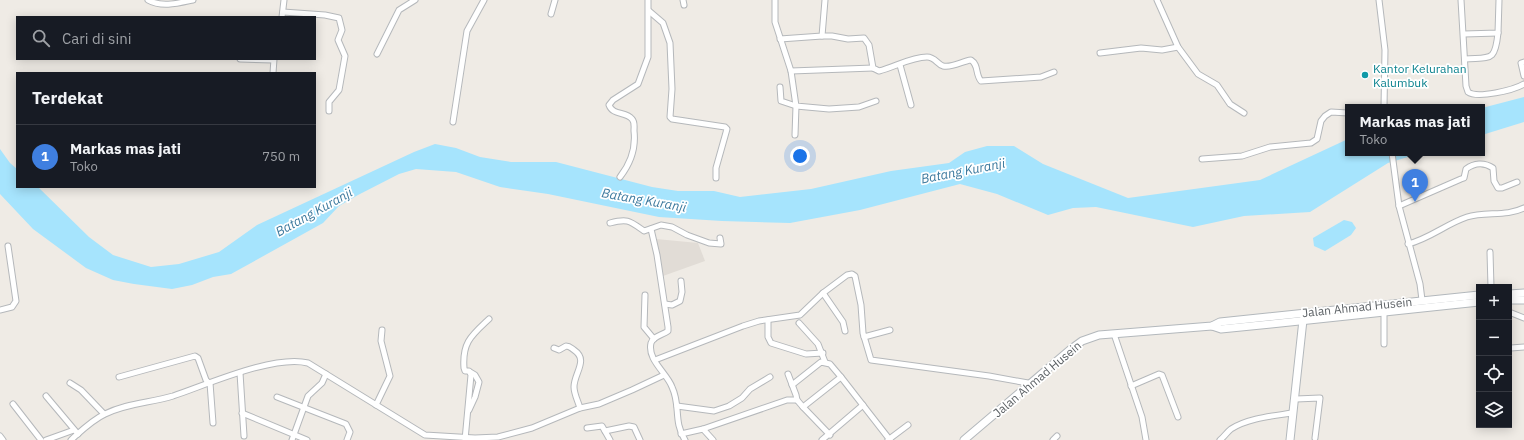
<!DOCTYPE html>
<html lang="id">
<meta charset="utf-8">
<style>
body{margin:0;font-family:"IBM Plex Sans",sans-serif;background:#242831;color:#f1f3f6}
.controls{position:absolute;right:12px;bottom:12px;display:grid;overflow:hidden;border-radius:0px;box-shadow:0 2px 10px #0003}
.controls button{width:36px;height:36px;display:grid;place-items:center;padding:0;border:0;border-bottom:1px solid #363941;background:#171b24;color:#f1f3f6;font:20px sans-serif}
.you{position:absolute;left:800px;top:156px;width:14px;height:14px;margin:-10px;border:3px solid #fff;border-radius:50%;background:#1a73e8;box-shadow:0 0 0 6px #1a73e833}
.badge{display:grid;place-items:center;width:26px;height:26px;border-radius:50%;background:#d93025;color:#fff;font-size:13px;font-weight:700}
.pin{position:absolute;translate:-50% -33px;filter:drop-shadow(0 1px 2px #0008)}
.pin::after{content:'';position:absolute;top:21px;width:14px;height:12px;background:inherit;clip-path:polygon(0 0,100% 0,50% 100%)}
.popup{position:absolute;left:1345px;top:104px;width:140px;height:52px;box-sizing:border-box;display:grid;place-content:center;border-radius:0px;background:#171b24;filter:drop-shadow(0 1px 3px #0005);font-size:13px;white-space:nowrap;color:#9ea1a6}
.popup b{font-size:15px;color:#f1f3f6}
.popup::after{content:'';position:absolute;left:50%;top:100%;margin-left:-8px;border:8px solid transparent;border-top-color:#171b24}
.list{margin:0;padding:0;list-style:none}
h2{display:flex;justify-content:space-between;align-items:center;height:52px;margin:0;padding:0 16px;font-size:17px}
h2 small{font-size:13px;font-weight:400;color:#9ea1a6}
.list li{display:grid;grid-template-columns:26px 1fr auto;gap:12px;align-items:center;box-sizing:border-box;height:64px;padding:0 16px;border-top:1px solid #363941}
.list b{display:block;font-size:15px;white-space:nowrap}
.list p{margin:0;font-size:13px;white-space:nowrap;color:#9ea1a6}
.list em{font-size:13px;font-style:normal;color:#9ea1a6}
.icon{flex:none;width:22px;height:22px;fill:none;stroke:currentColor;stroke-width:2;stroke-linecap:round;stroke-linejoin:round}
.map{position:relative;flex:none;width:1524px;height:440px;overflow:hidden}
.search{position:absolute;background:#171b24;box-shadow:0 2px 10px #0003;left:16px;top:16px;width:300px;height:44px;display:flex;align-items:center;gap:10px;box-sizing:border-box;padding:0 14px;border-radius:0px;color:#9ea1a6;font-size:15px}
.panel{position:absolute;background:#171b24;box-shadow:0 2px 10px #0003;left:16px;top:72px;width:300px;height:116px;border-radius:0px}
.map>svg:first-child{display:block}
.education{fill:#e1dcd6}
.water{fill:#a6e4fd}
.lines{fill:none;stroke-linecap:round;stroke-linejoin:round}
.street-casing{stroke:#b5b8bb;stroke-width:7}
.secondary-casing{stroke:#b3b8bc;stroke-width:9}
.street{stroke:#fff;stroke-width:5}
.secondary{stroke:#fff;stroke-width:7}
.culture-dot{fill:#0f9aa8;stroke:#fff;stroke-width:1.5}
.labels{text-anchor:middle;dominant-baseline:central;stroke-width:3.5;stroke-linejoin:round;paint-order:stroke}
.culture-label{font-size:12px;fill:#0d838f;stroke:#fff;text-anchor:start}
.street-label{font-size:12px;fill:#5c6165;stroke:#fff}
.water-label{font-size:13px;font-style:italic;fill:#3d7a9e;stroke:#fff}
</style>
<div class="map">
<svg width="1524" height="440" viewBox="0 0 1524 440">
<rect width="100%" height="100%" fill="#efebe5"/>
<path class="education" d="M656,239l42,4 7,18 -42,15z"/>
<g class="water">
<path d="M1524,97v25l-42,13v-27z"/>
<path d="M1348,139v14h73l-33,10 -78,49 -66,4 -51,11 -97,-20 -23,1 -25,7 -51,-21 -37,-10 -100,26 -70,13 -68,-2 -63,-4 -111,-23 -48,-7 -44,-15 -40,-3 -17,5 -41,21 -19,11 -16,17 -92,51 -18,3 -21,8 -20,4 -38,-5 -21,-4 -27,-12 -53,-39 -33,-35v-45l10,14 7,6v18h21l51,50 24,18 38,12 28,-3 40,-12 38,-27 157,-73 21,-8 21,4 24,9 31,5h45l96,25 26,4h36l26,6 71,-8 80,-18 58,-8 16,-11 22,-6h27l29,18 85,34 132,-18z"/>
<path d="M1344,220l8,2 4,6 -5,7 -26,16 -11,-5 -1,-8z"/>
</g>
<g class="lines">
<defs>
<g id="street">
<path d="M148,0c14,8 31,3 45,0"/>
<path d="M683,0l1,5"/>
<path d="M775,0v22l16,49 5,35 33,3 30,-2 17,-6"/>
<path d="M1157,0l21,47 20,27 19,11 13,19 14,9"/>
<path d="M1379,0l6,50 -1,57"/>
<path d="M1461,0l5,86 2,6c9,7 46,-2 56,-8"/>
<path d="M649,11l14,12 7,20 2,46 -2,28 2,2 53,8 2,2 -11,39v10"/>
<path d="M283,12l42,3 14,3 3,12 -4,10 7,16 -6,34 -10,12v9"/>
<path d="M551,14l4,-14"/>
<path d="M282,17l2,-17"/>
<path d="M1464,34l34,-1 1,-33"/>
<path d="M822,36h10l16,3 16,-1 5,7 4,23 6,3c16,-4 32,-14 48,-14 8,0 10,7 16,9 10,2 19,-5 28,-6 8,5 4,14 10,21l60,-4 13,-5"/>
<path d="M780,39l42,-3 3,-36"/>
<path d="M1100,53l41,-5 21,2 16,-3"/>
<path d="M377,54l22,-44 16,-10"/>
<path d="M240,59l33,1"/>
<path d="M1465,59c26,-2 30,3 33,-26"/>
<path d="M1524,62l-3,1 3,13"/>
<path d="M900,65l11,40"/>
<path d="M791,71l82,-3"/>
<path d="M273,73l1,-14"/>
<path d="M780,87l1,14 15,5 -1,29"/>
<path d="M453,122l14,-91 17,-31"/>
<path d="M1392,153l7,53 21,78 2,16"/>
<path d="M1202,159l40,-3 28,-9 41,-4 6,-4 4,-18 4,-5 6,-4 17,1"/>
<path d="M620,177c11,-14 16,-29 14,-46 0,-5 1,-9 -2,-12 -6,-8 -19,-3 -23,-14l4,-5 25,-16 10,-27v-57"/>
<path d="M1399,206l62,-27 3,-1 2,-9c8,-6 18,-7 27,-1l1,13 4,7h4l15,-6"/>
<path d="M610,223c18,-5 20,-2 34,8l17,-6 11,2 15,8 22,8 12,1 -1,-6"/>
<path d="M651,229l6,26 11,72v4c-5,4 -15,5 -17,12 -4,17 16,30 21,44 9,19 1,34 13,53"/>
<path d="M1408,244c21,-5 38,-20 59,-27 18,-6 39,0 57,-9"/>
<path d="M1490,252l1,35"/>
<path d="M823,293l20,29 2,9"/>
<path d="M645,295l-1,32 10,12"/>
<path d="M665,304l7,1 8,-4 2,-9 -1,-11"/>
<path d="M0,310l12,-3 4,-6 -8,-55"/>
<path d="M1384,312v32"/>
<path d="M1509,312l15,6"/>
<path d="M768,320v17l3,6 35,11 17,-1"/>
<path d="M799,323l19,21 7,18"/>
<path d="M1114,334l28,83 4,23"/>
<path d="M864,337l26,-7"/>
<path d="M554,348l5,2 7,-4c4,0 5,2 8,4 15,10 0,23 0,37 0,7 4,14 6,21"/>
<path d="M1511,348l13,-1"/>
<path d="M655,360l88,-34 16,-5 41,-6 23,-22 24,-18 5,-1 3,2 6,29 2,28 8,27 118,16 39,7"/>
<path d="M240,373l4,63"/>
<path d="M788,374l8,21 1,5"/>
<path d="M119,377l76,-21 3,2 8,22 3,3"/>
<path d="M70,383l11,7 23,24"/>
<path d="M210,383l3,40"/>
<path d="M792,385l29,-23 9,2 11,13"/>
<path d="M1131,386l28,-12 3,1 16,42"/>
<path d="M46,396l32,38"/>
<path d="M277,397l69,27 4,8 -3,8"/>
<path d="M1296,399l24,-1 -5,40"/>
<path d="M13,404l28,36"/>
<path d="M376,405l14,-29 -9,-35 1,-11"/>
<path d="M677,406l37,5 15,-5 13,-8 8,-9 20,-12"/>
<path d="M803,407l27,28"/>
<path d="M469,410l6,-13 4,-15 -4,-7 -5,-3"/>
<path d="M242,413l65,27"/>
<path d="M587,428l15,-2 8,14"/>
<path d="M703,429l84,-29h10l6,7 38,-30 49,63"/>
<path d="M605,431l24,-5 5,1 6,13"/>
<path d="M681,434l22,-5 10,11"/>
<path d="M0,436l3,4"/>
<path d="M46,440l28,-10"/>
<path d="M71,440c10,-9 21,-20 34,-26 22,-11 45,-11 68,-18 33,-11 102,-42 135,-33l117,72 50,3 23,-1 34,-9 48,-20 19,-4 33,-14 32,-15"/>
<path d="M292,440l16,-44 14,-13 4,-9"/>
<path d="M465,440l6,-65 -2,-4h-4l-1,-3c-2,-26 8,-33 25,-49"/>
<path d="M822,440l41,-35"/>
<path d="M888,440l20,-15"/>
<path d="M1053,440l4,-4"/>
<path d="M1220,440c4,-3 7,-8 11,-11 17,-11 42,-13 61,-16"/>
</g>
<g id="secondary">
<path d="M1509,294l15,-1"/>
<path d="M1509,300h15"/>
<path d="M1212,326l9,3 50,-5 208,-22"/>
<path d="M964,440l107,-91 11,-8 17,-6 113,-9 8,-4 259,-27"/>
<path d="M1290,440l13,-120"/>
</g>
</defs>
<use href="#street" class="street-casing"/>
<use href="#secondary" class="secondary-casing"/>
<use href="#street" class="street"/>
<use href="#secondary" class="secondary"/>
</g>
<circle class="culture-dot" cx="1365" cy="75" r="4"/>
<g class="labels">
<g class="culture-label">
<text x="1373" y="68">Kantor Kelurahan<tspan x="1373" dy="14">Kalumbuk</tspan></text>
</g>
<g class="street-label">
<text transform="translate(1357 307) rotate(-6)">Jalan Ahmad Husein</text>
<text transform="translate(1037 379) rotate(-40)">Jalan Ahmad Husein</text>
</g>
<g class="water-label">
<text transform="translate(963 171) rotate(-11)">Batang Kuranji</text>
<text transform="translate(644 200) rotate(10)">Batang Kuranji</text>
<text transform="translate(314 212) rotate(-29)">Batang Kuranji</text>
</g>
</g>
</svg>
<div class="controls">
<button>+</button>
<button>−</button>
<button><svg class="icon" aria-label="locate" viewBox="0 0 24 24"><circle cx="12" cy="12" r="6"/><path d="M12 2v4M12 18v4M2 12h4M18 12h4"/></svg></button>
<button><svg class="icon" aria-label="layers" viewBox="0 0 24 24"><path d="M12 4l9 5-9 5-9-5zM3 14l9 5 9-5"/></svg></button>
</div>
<div class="you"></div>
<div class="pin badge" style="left:1415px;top:202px;background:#3f7fe0">1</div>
<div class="popup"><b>Markas mas jati</b>Toko</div>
<div class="search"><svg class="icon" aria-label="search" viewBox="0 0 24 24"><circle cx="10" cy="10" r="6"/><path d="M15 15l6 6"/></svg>Cari di sini</div>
<section class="panel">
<h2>Terdekat<small></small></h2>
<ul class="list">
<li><span class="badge" style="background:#3f7fe0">1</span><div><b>Markas mas jati</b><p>Toko</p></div><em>750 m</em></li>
</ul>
</section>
</div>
